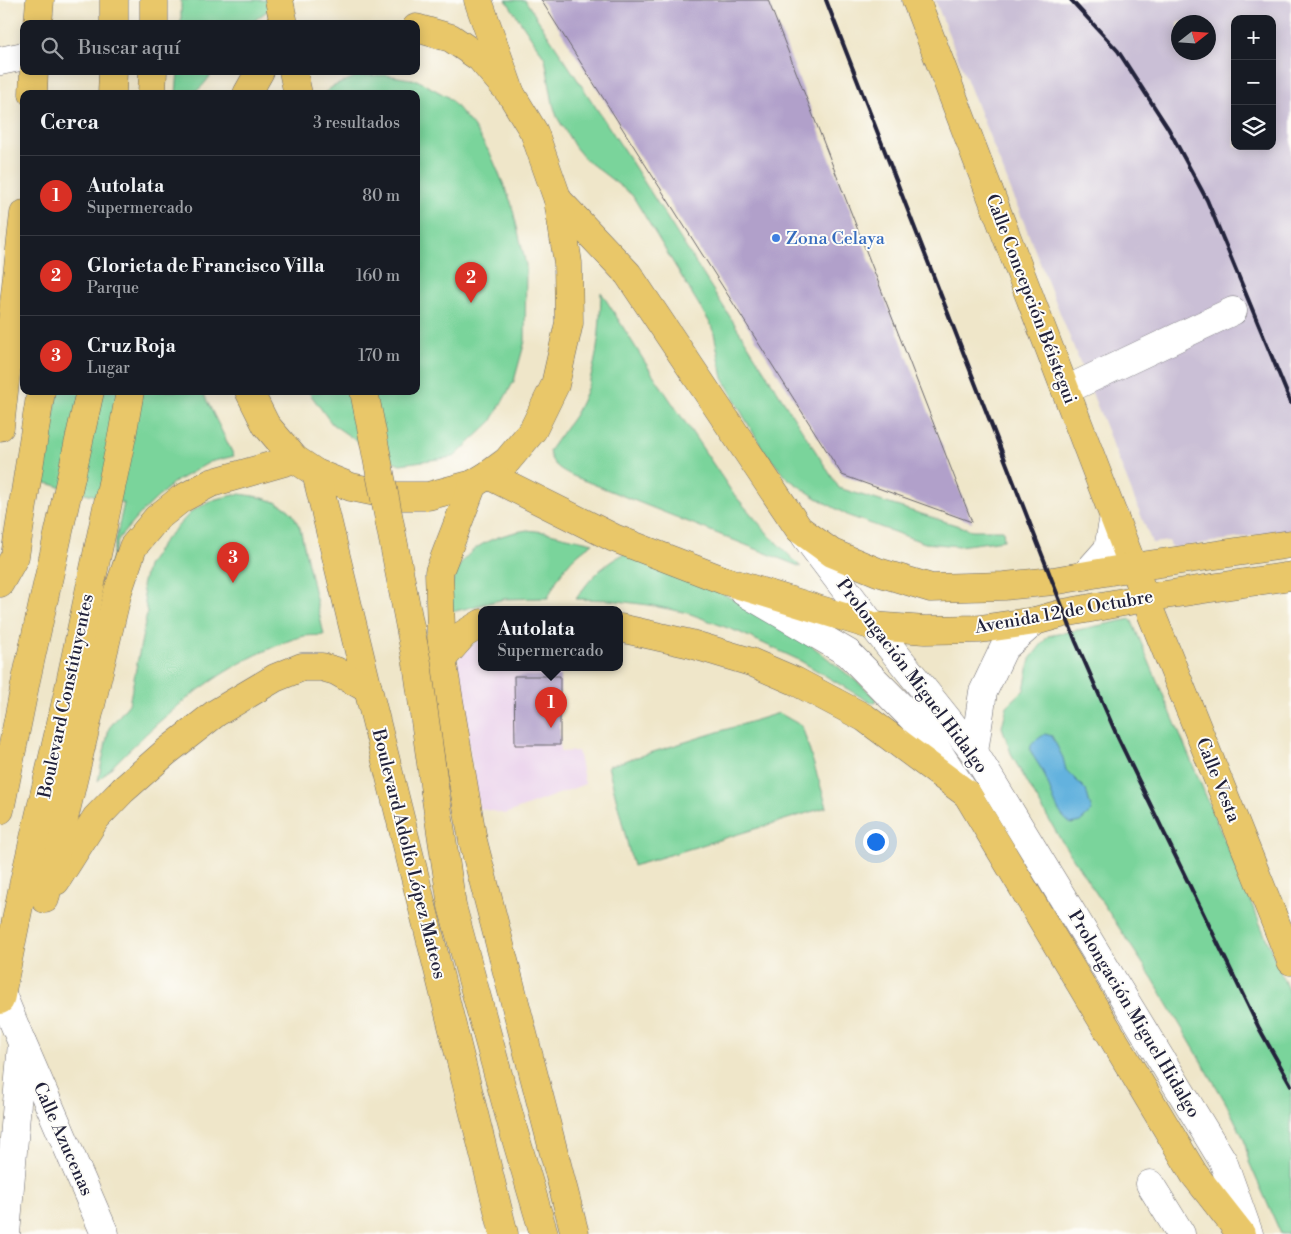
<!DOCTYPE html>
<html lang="es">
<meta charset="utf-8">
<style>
body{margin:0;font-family:"Libre Bodoni",serif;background:#242831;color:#f1f3f6}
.controls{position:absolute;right:15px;top:15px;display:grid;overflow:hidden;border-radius:10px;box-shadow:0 2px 12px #0003}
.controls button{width:45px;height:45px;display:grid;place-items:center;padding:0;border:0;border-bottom:1px solid #363941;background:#171b24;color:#f1f3f6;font:25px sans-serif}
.compass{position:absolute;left:1171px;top:15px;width:45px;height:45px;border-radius:50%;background:#171b24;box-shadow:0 2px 12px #0003;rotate:73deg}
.you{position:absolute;left:875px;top:841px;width:18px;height:18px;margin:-12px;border:4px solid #fff;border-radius:50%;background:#1a73e8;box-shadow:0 0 0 8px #1a73e833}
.badge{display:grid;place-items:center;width:32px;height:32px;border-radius:50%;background:#d93025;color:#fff;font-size:16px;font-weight:700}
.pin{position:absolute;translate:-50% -41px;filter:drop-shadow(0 1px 2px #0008)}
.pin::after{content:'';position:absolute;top:26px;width:18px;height:15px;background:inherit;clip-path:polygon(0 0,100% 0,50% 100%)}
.popup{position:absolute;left:478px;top:606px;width:145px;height:65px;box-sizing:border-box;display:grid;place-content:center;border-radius:10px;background:#171b24;filter:drop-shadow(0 1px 4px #0005);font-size:16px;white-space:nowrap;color:#9ea1a6}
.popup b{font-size:19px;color:#f1f3f6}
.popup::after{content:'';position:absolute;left:50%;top:100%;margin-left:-10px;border:10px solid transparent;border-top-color:#171b24}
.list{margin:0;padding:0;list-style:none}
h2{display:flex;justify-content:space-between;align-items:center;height:65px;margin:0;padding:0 20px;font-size:21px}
h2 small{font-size:16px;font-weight:400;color:#9ea1a6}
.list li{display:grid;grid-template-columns:32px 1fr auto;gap:15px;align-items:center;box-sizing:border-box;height:80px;padding:0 20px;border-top:1px solid #363941}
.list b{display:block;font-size:19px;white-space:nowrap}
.list p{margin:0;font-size:16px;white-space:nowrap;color:#9ea1a6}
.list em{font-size:16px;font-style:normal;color:#9ea1a6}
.icon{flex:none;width:28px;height:28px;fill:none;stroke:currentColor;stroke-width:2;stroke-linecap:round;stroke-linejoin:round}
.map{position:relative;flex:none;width:1291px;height:1234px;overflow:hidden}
.search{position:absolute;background:#171b24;box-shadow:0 2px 12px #0003;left:20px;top:20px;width:400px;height:55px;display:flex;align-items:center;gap:12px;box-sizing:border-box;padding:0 18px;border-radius:10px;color:#9ea1a6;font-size:19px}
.panel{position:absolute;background:#171b24;box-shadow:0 2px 12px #0003;left:20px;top:90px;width:400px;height:305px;border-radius:10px}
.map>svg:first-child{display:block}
.built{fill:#ead1ec}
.industrial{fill:#cabfd6;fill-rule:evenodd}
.green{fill:#7ad49b;stroke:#4e7b6b}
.water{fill:#64b2de;stroke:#436a8c}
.building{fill:#b1a0ca}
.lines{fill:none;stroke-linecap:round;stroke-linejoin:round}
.minor-casing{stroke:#6a676d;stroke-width:29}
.major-casing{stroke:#6a676d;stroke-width:29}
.highway-casing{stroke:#6a676d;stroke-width:29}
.minor{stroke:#fff;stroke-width:28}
.major{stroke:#e9c769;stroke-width:28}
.highway{stroke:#e9c769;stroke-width:28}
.rail{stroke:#22223b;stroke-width:4}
.highway-bridge-casing{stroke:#6a676d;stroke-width:29;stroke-linecap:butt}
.highway-bridge{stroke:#e9c769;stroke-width:28}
.shop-dot{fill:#3f7fe0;stroke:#fdfcf7;stroke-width:2}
.labels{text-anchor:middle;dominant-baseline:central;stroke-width:4;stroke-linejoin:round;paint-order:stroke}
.shop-label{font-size:18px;fill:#366cbe;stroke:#fdfcf7;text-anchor:start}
.street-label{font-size:18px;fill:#22223b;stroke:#fdfcf7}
</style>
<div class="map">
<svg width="1291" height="1234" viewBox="0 0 1291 1234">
<rect width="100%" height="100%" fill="#fdfcf7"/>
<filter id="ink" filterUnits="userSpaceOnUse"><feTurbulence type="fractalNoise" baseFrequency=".02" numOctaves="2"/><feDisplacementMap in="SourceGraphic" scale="10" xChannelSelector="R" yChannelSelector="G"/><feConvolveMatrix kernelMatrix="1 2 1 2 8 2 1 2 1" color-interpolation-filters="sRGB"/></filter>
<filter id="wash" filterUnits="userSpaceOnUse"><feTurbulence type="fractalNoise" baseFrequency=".0096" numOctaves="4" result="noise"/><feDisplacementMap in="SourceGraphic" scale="20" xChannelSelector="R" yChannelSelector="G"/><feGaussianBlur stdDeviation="1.12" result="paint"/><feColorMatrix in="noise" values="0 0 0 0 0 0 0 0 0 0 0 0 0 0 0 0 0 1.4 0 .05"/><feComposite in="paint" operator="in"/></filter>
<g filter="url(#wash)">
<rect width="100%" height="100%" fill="#efe6c9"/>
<path class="built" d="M482,639v28h78v85l18,-1 7,33 -80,30 -26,-6 -23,-142 4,-9 16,-16z"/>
<path class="industrial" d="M935,0h356v530l-119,18 -3,-7 -17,2zM1235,19h37v127h-37zM1178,22h30v30h-30z"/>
<g class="green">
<path d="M181,0h105l-19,11 -17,13h-69z"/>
<path d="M506,0h19l95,144 219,344 133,42h31l1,10 -45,6 -34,-3 -76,-27 -34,-19 -28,-19 -23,-27 -20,-34 -21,-39 -10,-50 -81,-133 -47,-36 -10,-12 -18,-30 -4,-13 -8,-46z"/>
<path d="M178,71h36c-14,18 -14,23 -38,23z"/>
<path d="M386,75l31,5 31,17 25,29 18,29 20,47 15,63 -1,76 -11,40 -23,41 -37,35 -54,7 -23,-9 -45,-31 -24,-33h108v-297h-93l9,-7 25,-11z"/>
<path d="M601,292l47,75 84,125 37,43 32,32 -228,-91c-12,-6 -22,-11 -24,-25 8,-12 17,-23 25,-35 23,-39 26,-81 27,-124z"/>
<path d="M58,391h144l32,65 -24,6 -37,21 -33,31 -21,24 -11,36 16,-71 -82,-21z"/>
<path d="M239,494c18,2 41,6 53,19 3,4 5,10 8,15l24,107c-6,1 -12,0 -19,1 -12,2 -24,8 -36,13 -67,29 -120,80 -171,132l11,-53 20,-24 18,-91 -5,-27 5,-20 16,-24 30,-32 23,-11z"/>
<path d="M527,530l18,2 48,11c-22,14 -35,31 -45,55l-44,1 -52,13c-1,-6 -2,-13 -2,-19 0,-5 2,-10 4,-15 10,-32 43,-43 73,-48z"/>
<path d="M628,552l60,23 63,34 61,37 54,43 11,12 -6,2 -72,-43 -58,-27 -53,-20 -39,-8 -40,-5 -33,-1c15,-22 28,-36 52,-47z"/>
<path d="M1131,619l160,378v237h-10l-32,-72 -5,-23 -18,-36 -73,-124 -94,-142 -47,-81 -10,-29 5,-21 17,-16 6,-31 18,-23z"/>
<path d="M779,713l23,13 25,81 -194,59 -25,-100z"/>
</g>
<path class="water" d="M1045,734l7,2 11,22 3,12 20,20 6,21 -12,11 -9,2c-18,-12 -19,-36 -29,-54 -4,-7 -9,-13 -12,-20l2,-7z"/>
<g id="blocks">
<g class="building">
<path d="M541,0h227l204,522 -130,-47z"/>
<path d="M514,676h46v69h-45z"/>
</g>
</g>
</g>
<g filter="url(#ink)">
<use href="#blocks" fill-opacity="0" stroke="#6a676d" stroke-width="1"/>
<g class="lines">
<defs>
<g id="minor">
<path d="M0,61l24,-5"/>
<path d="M1066,390l167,-79"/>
<path d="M805,536l68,90 101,126 249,409 26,73"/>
<path d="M1084,576l24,-27 6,-33"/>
<path d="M744,592l104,61 76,77 40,61"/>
<path d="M974,752l9,-60 21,-44 31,-27"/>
<path d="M1,992l21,51 -16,191"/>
<path d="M23,1045l82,189"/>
<path d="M1150,1184l31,50"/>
</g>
<g id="major">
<path d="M916,0l229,598 146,363"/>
<path d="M247,94l13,-23"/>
<path d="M558,200l70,74 171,255 33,24 46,19 53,16 73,-2 49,-5 81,-14 157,-23"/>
<path d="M249,391l17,34 29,34 21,14 35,14 44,9h33l45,-12 15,-9 19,-14 26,-31 22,-45 14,-62 -1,-60 -10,-63 -24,-68 -23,-38 -31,-36 -29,-20 -35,-10"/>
<path d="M316,473l52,216 136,545"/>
<path d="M488,475l126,63 109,42 150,46 52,4 55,-1 55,-8 29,-8 81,-15 146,-22"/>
<path d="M473,484l-34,88 3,87 31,182 102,393"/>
<path d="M620,628l71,16 60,18 44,19 70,37 102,76 227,380 47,60"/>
<path d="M442,659l22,-25 18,-11"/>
</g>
<g id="highway">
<path d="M114,0v24"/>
<path d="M279,0l5,24"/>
<path d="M478,0l33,94"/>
<path d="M38,24l2,-24"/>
<path d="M154,24v-24"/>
<path d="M293,71l5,23"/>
<path d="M33,94l1,-23"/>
<path d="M112,94l1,-23"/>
<path d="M152,94l1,-23"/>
<path d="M0,427l24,-213"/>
<path d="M0,583l15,-27 26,-165"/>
<path d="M435,792l17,114 61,223 31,105"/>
<path d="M0,810l26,-130 64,-289"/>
<path d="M56,881l40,-63 27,-28 42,-37 51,-40 59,-35 27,-11h20l14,4 32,18"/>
<path d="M45,899l73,-308 15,-44 24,-29 24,-19 30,-16 84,-24"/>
<path d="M0,1000l24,-119 43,-184 55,-261 8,-45"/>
</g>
</defs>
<use href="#minor" class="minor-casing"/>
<use href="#major" class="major-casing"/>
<use href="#highway" class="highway-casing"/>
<use href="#minor" class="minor"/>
<use href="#major" class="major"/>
<use href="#highway" class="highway"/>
<g class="rail">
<path d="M826,0l250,642 42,96 141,290 32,57"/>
<path d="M1071,0l47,51 50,77 39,72 84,203"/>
</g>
<defs>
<path id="highway-bridge" d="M364,391l53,272 18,129"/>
</defs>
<use href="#highway-bridge" class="highway-bridge-casing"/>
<use href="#highway-bridge" class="highway-bridge"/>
</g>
</g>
<circle class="shop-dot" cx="776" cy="238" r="5"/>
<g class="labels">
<g class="shop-label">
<text x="786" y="238">Zona Celaya</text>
</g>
<g class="street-label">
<text transform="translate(1031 299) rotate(69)">Calle Concepción Béistegui</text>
<text transform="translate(1064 612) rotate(-10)">Avenida 12 de Octubre</text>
<text transform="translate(912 676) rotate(53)">Prolongación Miguel Hidalgo</text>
<text transform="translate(66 696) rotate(-78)">Boulevard Constituyentes</text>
<text transform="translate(1218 780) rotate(68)">Calle Vesta</text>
<text transform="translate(409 854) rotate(76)">Boulevard Adolfo López Mateos</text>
<text transform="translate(1134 1014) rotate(59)">Prolongación Miguel Hidalgo</text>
<text transform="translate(63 1139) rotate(66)">Calle Azucenas</text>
</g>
</g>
</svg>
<div class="controls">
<button>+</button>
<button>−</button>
<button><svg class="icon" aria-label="layers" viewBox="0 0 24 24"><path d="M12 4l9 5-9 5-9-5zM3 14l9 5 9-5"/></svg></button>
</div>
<svg class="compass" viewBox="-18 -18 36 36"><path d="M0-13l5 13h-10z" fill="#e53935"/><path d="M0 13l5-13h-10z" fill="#9ea1a6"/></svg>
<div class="you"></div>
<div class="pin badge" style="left:551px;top:728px">1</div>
<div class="popup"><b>Autolata</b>Supermercado</div>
<div class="pin badge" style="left:471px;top:303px">2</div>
<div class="pin badge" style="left:233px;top:583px">3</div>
<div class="search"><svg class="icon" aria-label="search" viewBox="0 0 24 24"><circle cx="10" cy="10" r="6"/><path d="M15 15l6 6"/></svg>Buscar aquí</div>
<section class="panel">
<h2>Cerca<small>3 resultados</small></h2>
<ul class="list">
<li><span class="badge">1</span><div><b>Autolata</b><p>Supermercado</p></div><em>80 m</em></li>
<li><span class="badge">2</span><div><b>Glorieta de Francisco Villa</b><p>Parque</p></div><em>160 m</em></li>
<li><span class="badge">3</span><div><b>Cruz Roja</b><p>Lugar</p></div><em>170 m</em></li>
</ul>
</section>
</div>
